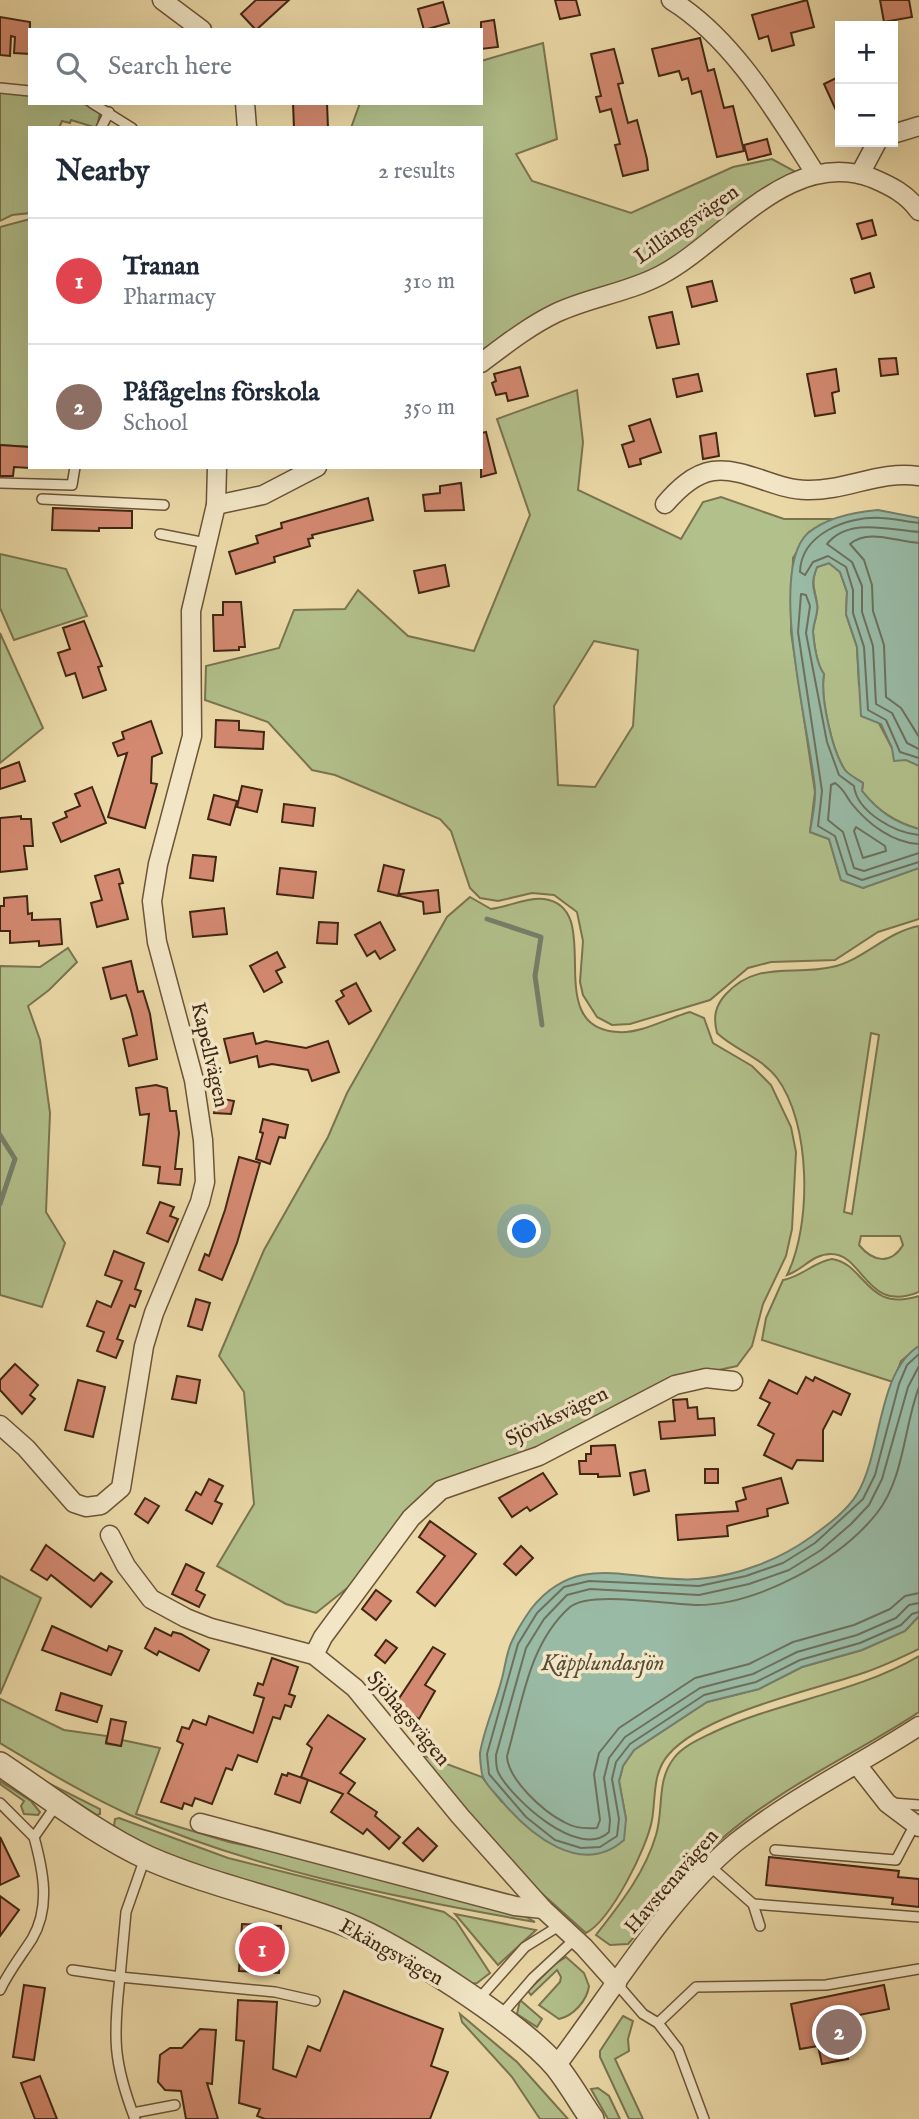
<!DOCTYPE html>
<meta charset="utf-8">
<style>
body{margin:0;font-family:"IM FELL English",serif;background:#f6f6f7;color:#1f2937}
.controls{position:absolute;right:21px;top:21px;display:grid;overflow:hidden;border-radius:0px;box-shadow:0 7px 28px #0002}
.controls button{width:63px;height:63px;display:grid;place-items:center;padding:0;border:0;border-bottom:2px solid #e0e1e3;background:#fff;color:#1f2937;font:35px sans-serif}
.you{position:absolute;left:525px;top:1232px;width:24px;height:24px;margin:-18px;border:5px solid #fff;border-radius:50%;background:#1a73e8;box-shadow:0 0 0 10px #1a73e833}
.badge{display:grid;place-items:center;width:46px;height:46px;border-radius:50%;background:#8f2418;color:#fff;font-size:23px;font-weight:700}
.pin{position:absolute;translate:-50% -50%;border:4px solid #fff;box-shadow:0 2px 7px #0006}
.list{margin:0;padding:0;list-style:none}
h2{display:flex;justify-content:space-between;align-items:center;height:91px;margin:0;padding:0 28px;font-size:30px}
h2 small{font-size:23px;font-weight:400;color:#747a83}
.list li{display:grid;grid-template-columns:46px 1fr auto;gap:21px;align-items:center;box-sizing:border-box;height:126px;padding:0 28px;border-top:2px solid #e0e1e3}
.list b{display:block;font-size:26px;white-space:nowrap}
.list p{margin:0;font-size:23px;white-space:nowrap;color:#747a83}
.list em{font-size:23px;font-style:normal;color:#747a83}
.icon{flex:none;width:38px;height:38px;fill:none;stroke:currentColor;stroke-width:2;stroke-linecap:round;stroke-linejoin:round}
.map{position:relative;flex:none;width:919px;height:2119px;overflow:hidden}
.search{position:absolute;background:#fff;box-shadow:0 7px 28px #0002;left:28px;top:28px;width:455px;height:77px;display:flex;align-items:center;gap:18px;box-sizing:border-box;padding:0 24px;border-radius:0px;color:#747a83;font-size:26px}
.panel{position:absolute;background:#fff;box-shadow:0 7px 28px #0002;left:28px;top:126px;width:455px;height:343px;border-radius:0px}
.map>svg:first-child{display:block}
.green{fill:#b2c08b;stroke:#7a744f;stroke-width:2;fill-rule:evenodd}
.water{fill:#99baa5;stroke:#767f6b;stroke-width:2}
.lines{fill:none;stroke-linecap:round;stroke-linejoin:round}
.shore{stroke:#6d705c;stroke-width:2}
.stream{stroke:#767f6b;stroke-width:5}
.building{fill:#d38970;stroke:#412713;stroke-width:2}
.service-casing{stroke:#6c5438;stroke-width:12}
.minor-casing{stroke:#6c5438;stroke-width:21}
.tertiary-casing{stroke:#6c5438;stroke-width:26}
.service{stroke:#f2e6c6;stroke-width:9}
.minor{stroke:#f2e6c6;stroke-width:18}
.tertiary{stroke:#f2e6c6;stroke-width:23}
.labels{text-anchor:middle;dominant-baseline:central;stroke-width:7;stroke-linejoin:round;paint-order:stroke}
.street-label{font-size:21px;fill:#412713;stroke:#f2e6c6}
.water-label{font-size:23px;font-style:italic;fill:#574c38;stroke:#f2e6c6}
</style>
<div class="map">
<svg width="919" height="2119" viewBox="0 0 919 2119">
<rect width="100%" height="100%" fill="#ebd9a7"/>
<filter id="stains"><feTurbulence type="fractalNoise" baseFrequency=".00286" numOctaves="4"/><feColorMatrix values="0 0 0 0 .2 0 0 0 0 .09 0 0 0 0 .02 0 0 0 .5 -.17"/></filter>
<radialGradient id="worn" r=".72"><stop offset=".6" stop-color="#630" stop-opacity="0"/><stop offset="1" stop-color="#630" stop-opacity=".3"/></radialGradient>
<g class="green">
<path d="M543,43l14,96 -41,15 16,27 99,32 102,-46 39,-8 24,13 -144,102 -147,59 -24,19v-224h-130l9,-25h121v-42z"/>
<path d="M0,92l30,3v8h52l18,10 -3,15 -26,-8 -1,3 -8,-2 -3,7h-29v85l-18,2 -12,6z"/>
<path d="M30,219v228l-30,-2v-218z"/>
<path d="M577,390l6,52 -5,48 103,49 22,-37 18,-5 63,22h50l-25,13 -16,26 -2,74 24,160 -5,40 19,7 12,41 22,8 56,-20v51l-41,13 -43,28 -64,2 -23,6 -38,32 -80,24 -18,1 -15,-8 -14,-22 -3,-13 3,-41 -6,-29 -23,-17 -22,-2 -34,8 -18,-3 -10,-10 -19,-57 -11,-12 -105,-44 -23,-5 -44,-48 -63,-22 1,-34 73,-18 15,-38 51,-1 13,-19 50,46 66,15 56,-136 -33,-96zM594,641l44,9 -5,76 -38,61 -37,-2 -4,-79z"/>
<path d="M0,554l66,15 21,47 -73,24 -14,-32z"/>
<path d="M829,563l11,9 7,20 -1,22 11,33 2,38 33,63 27,18v63c-24,-7 -41,-18 -57,-38l1,-8c-6,-4 -15,-8 -18,-13 -13,-19 -25,-73 -21,-96 -7,-9 -10,-31 -11,-42 0,-9 6,-20 4,-28 -2,-16 -7,-19 0,-37z"/>
<path d="M0,633l43,95 -43,35z"/>
<path d="M470,897l21,12c17,-2 36,-12 53,-10 64,9 -6,129 74,133 22,2 50,-14 72,-20l14,6 9,25 39,23 19,19 20,42 5,25 -4,77 -6,27 -23,48 -11,42 -15,20 -46,10 -130,64 -108,38 -92,99 -45,36 -30,-9 -69,-38 37,-62 -10,-112 -25,-36 45,-106 64,-113 19,-44 100,-176z"/>
<path d="M919,926v366c-53,22 -55,-38 -88,-38 -19,0 -28,16 -44,21 25,-50 24,-152 -10,-197 -16,-21 -42,-28 -60,-45 -4,-16 -2,-27 9,-39 31,-34 68,-18 106,-27 32,-7 54,-35 87,-41zM871,1033l8,2 -27,179 -8,-2zM861,1236h39l3,9c-12,20 -30,17 -44,0z"/>
<path d="M68,948l9,14 -28,28 -21,16 12,34 10,73 -4,99 19,31 -23,64 -42,-12v-329l40,1z"/>
<path d="M832,1259c34,5 34,54 87,37v50l-18,15 -8,21 -131,-42 4,-22 17,-38c19,-3 30,-18 49,-21z"/>
<path d="M0,1576l41,22 -41,96z"/>
<path d="M919,1616v33c-19,9 -39,19 -59,25 -51,17 -156,40 -191,80 -17,19 -13,43 -17,66 -5,28 -41,100 -66,113l-67,-60 -110,-123 73,27 20,25 124,17 -7,-38 4,-15 11,-16 73,-48 52,-13 43,-22 60,-17 43,-19z"/>
<path d="M919,1656v56c-64,42 -136,74 -194,124 -37,32 -64,72 -97,108l-18,1 -14,-10c24,-31 49,-62 60,-100 8,-26 0,-54 18,-77 9,-12 26,-19 40,-26 66,-31 142,-39 205,-76z"/>
<path d="M0,1699l64,31 43,6 -1,8 15,2 1,-6 38,8 -24,66 93,28 152,32 135,37 19,11c-136,-24 -277,-51 -405,-107 -45,-20 -88,-47 -130,-72z"/>
<path d="M40,1779l60,30v5l-3,1z"/>
<path d="M0,1781l31,20 9,11 -2,3 -14,-1 -3,-8 3,-5 -24,-17z"/>
<path d="M119,1818l109,40 216,54 12,9 34,52 -13,10 -7,1 -286,-119 -51,-25 -19,-14 1,-7z"/>
<path d="M455,1914l81,16 -38,35z"/>
<path d="M566,1957l18,16 5,13c-2,15 -16,30 -30,33l-20,-14 21,-23 1,-5 -4,-7 -26,25 -3,-4 27,-27z"/>
<path d="M520,2000l22,19 -5,8 -20,-13z"/>
<path d="M460,2014l57,48 51,57h-28l-28,-42 -50,-55z"/>
<path d="M623,2016l10,5 -5,18 1,12 -14,8 28,60h-14l-29,-62v-6z"/>
<path d="M598,2088l11,8 11,23h-12l-17,-30z"/>
</g>
<g class="water">
<path d="M878,510l41,8v248l-13,-6 -12,1 -2,-13 -11,-24 -20,-8 -4,-69 -11,-33 1,-22 -7,-20 -11,-9 -12,4c-7,18 -3,21 0,37 2,8 -4,19 -4,28 1,11 4,33 11,42 -4,23 8,77 21,96 4,5 12,9 18,13l-1,8c16,20 33,32 57,38v39l-56,20 -22,-8 -12,-41 -19,-7c2,-14 6,-29 5,-43 -4,-53 -49,-218 -7,-256 18,-15 47,-21 70,-23z"/>
<path d="M919,1346v270l-14,15 -43,19 -60,17 -43,22 -52,13 -73,48 -11,16 -4,15 7,38 -2,21c-43,38 -95,-6 -124,-41 -6,-7 -16,-16 -18,-25 -1,-6 -2,-15 -2,-21 4,-24 15,-48 21,-71 4,-13 5,-29 11,-41 5,-11 12,-22 19,-32 48,-61 103,-25 167,-30 39,-3 81,-19 113,-42 15,-11 36,-26 46,-43 25,-40 20,-123 62,-148z"/>
</g>
<g class="lines">
<g class="shore">
<path d="M919,523c-13,-1 -25,-5 -38,-5 -34,-2 -80,16 -81,54l5,3 8,-13 15,-6 18,11 7,23v23l11,34 4,63 18,10 14,32 19,6"/>
<path d="M919,532c-30,-2 -70,-15 -92,12l25,18 10,24v26l11,34 3,58 16,9 15,30 12,6"/>
<path d="M919,543c-22,-1 -51,-15 -69,1l14,16 8,25 1,26 11,34 2,52 15,11 18,29"/>
<path d="M856,827l29,19 1,5 -23,7 -9,-27z"/>
<path d="M919,835c-24,-2 -62,-23 -65,-49l-15,-11 -12,-33 -21,-109 4,-27 -4,-11 -5,-1 -3,38 24,159 -4,35 17,10 12,38 15,6 57,-18"/>
<path d="M919,844c-26,-1 -51,-20 -67,-40 -7,-9 -7,-14 -17,-21l-4,2 -3,35 15,12 11,36 10,3 55,-18"/>
<path d="M919,1354l-12,11 -8,19 -24,91 -12,24 -48,44 -32,20 -37,13 -47,10 -110,-5 -25,6 -27,26 -19,31 -31,110 2,20 37,43 29,23 26,8 19,-1 17,-11 2,-17 -7,-40 4,-17 14,-18 74,-49 52,-13 44,-22 60,-17 41,-18 11,-11 7,-2"/>
<path d="M919,1366l-11,21 -26,92 -13,26 -18,19 -30,26 -32,20 -40,14 -50,11 -109,-6 -23,6 -23,24 -18,29 -30,107c0,5 0,12 2,17 13,26 81,89 111,60l1,-12 -6,-42 5,-20 16,-21 75,-49 53,-14 44,-22 60,-17 39,-17 13,-13 10,-2"/>
<path d="M919,1387c-15,39 -15,92 -42,126 -37,47 -119,92 -180,92 -28,0 -107,-15 -127,2 -42,37 -48,98 -63,149 1,24 37,56 57,66 10,6 22,7 33,6l3,-8 -6,-46 5,-21 20,-25 76,-50 54,-14 44,-22 61,-17 36,-16 15,-13 14,-3"/>
</g>
<g class="stream">
<path d="M487,919l54,18 -6,39 7,49"/>
<path d="M0,1135l15,24 -15,45"/>
</g>
</g>
<g class="building">
<path d="M256,0h33l-33,30 -15,-16z"/>
<path d="M555,0h21l4,15 -20,4z"/>
<path d="M807,0l7,27 -23,6 3,12 -22,6 -4,-15 -9,3 -7,-24z"/>
<path d="M880,0h29l3,17 -28,5z"/>
<path d="M443,2l6,21 -25,7 -6,-21z"/>
<path d="M0,17l30,5v32l-16,-1 1,-16 -4,-1 -1,20 -10,-1z"/>
<path d="M494,20l4,27 -17,2v-27z"/>
<path d="M700,38l8,33 6,-2 10,39 9,-2 11,45 -27,6 -16,-66 -9,3 -4,-16 -6,2 -3,-9 -20,5 -7,-27z"/>
<path d="M614,49l9,34 -5,1 10,39 9,-3 10,39 1,11 -25,6 -8,-31 5,-1 -9,-35 -11,3 -4,-15 5,-1 -10,-42z"/>
<path d="M840,76v43l-16,-35z"/>
<path d="M293,103h34l1,25h-34z"/>
<path d="M767,139l4,15 -23,6 -4,-15z"/>
<path d="M872,220l4,15 -14,4 -5,-15z"/>
<path d="M870,273l4,14 -19,6 -4,-14z"/>
<path d="M712,281l5,20 -25,6 -5,-20z"/>
<path d="M672,312l7,32 -22,4 -8,-31z"/>
<path d="M896,358l2,16 -17,2 -2,-17z"/>
<path d="M520,367l8,29 -20,5 -2,-8 -10,2 -4,-12 4,-2 -2,-7z"/>
<path d="M836,369l3,22 -7,2 3,20 -20,3 -8,-42z"/>
<path d="M698,374l4,17 -25,6 -4,-18z"/>
<path d="M650,419l11,33 -21,7 1,5 -12,3 -7,-22 12,-4 -5,-15z"/>
<path d="M486,432l10,41 -15,4v-44z"/>
<path d="M716,433l3,23 -16,3 -3,-23z"/>
<path d="M0,445l30,2v21l-16,-1 -1,9h-13z"/>
<path d="M461,483l3,27 -39,1 -2,-16 17,-2v-7z"/>
<path d="M368,498l5,22 -61,15 1,3 -5,1 2,7 -36,11 1,5 -39,12 -7,-22 29,-9 -2,-7 26,-8 -1,-5z"/>
<path d="M53,508l79,3v17h-33v3l-47,-1z"/>
<path d="M445,565l4,21 -30,7 -5,-22z"/>
<path d="M223,602h18l4,45h-6v3l-25,1 -1,-36h10z"/>
<path d="M84,621l18,45 -4,1 8,23 -23,8 -8,-25 -9,3 -8,-23 12,-4 -7,-21z"/>
<path d="M216,720l23,1v9l25,2 -1,17 -48,-2z"/>
<path d="M151,721l11,32 -10,4 -1,26 6,1 -12,44 -37,-11 19,-64 -9,3 -5,-13 11,-4 -2,-7z"/>
<path d="M19,762l6,19 -25,8v-20z"/>
<path d="M242,786l20,4 -5,22 -20,-5z"/>
<path d="M92,787l14,36 -45,19 -8,-19 14,-6 -2,-5 15,-6 -5,-12z"/>
<path d="M214,795l23,6 -7,24 -22,-6z"/>
<path d="M284,804l31,4 -2,18 -31,-4z"/>
<path d="M21,816v3h10l2,27h-9l3,23 -27,3v-54z"/>
<path d="M193,855l23,2 -3,24 -23,-3z"/>
<path d="M384,865l20,5 -6,26 -20,-5z"/>
<path d="M280,868l36,4 -3,26 -36,-4z"/>
<path d="M119,869l4,14 -4,1 9,35 -31,8 -6,-24 11,-3 -7,-24z"/>
<path d="M438,890l2,22 -16,2 -1,-12 -23,-6v-2z"/>
<path d="M27,896l1,18 4,-1v7l28,-1 2,25 -23,2v-5l-29,2v-12h-10v-25h4v-8z"/>
<path d="M224,908l3,26 -34,3 -3,-25z"/>
<path d="M319,922l19,1 -1,21 -20,-1z"/>
<path d="M380,922l15,28 -15,9 -5,-8 -8,5 -12,-21z"/>
<path d="M277,952l8,15 -9,4 6,11 -18,10 -14,-26z"/>
<path d="M131,961l7,31 5,-1 7,23 7,45 -28,7 -6,-27 14,-4 -6,-25 -5,-15 -15,4 -8,-31z"/>
<path d="M356,983l15,28 -22,13 -13,-23 8,-5 -3,-5z"/>
<path d="M253,1033l3,11 10,-3 40,7 22,-7 11,31 -27,9 -4,-11 -36,-6 -13,3 -2,-11 -27,7 -6,-24z"/>
<path d="M156,1085l11,3 3,23h6l3,22 -4,36h7l-2,16 -22,-2 2,-16 -17,-2 6,-51 -9,1 -4,-27z"/>
<path d="M217,1098l17,3 -3,13 -17,-1z"/>
<path d="M263,1119l25,6 -3,13 -6,-1 -9,27 -14,-5 7,-26 -3,-1z"/>
<path d="M239,1157l21,6 -23,80 -15,37 -23,-10 6,-16 4,2 16,-46z"/>
<path d="M160,1202l14,5 -4,9 8,3 -10,23 -21,-9z"/>
<path d="M114,1251l30,12 -9,26 6,2 -6,16 -5,-2 -13,34 6,2 -7,17 -19,-7 7,-19 -17,-6 10,-25 14,6 11,-26 -17,-6z"/>
<path d="M196,1299l14,4 -8,27 -14,-4z"/>
<path d="M15,1364l23,21 -8,10 5,4 -13,15 -22,-24v-10z"/>
<path d="M177,1376l23,4 -4,23 -24,-4z"/>
<path d="M806,1377l7,4 2,-4 35,17 -9,21 -8,-4 -10,19v31l-26,-1 -5,9 -28,-14 10,-21 -16,-9 12,-22 -10,-5 9,-18 28,14z"/>
<path d="M78,1380l27,7 -12,50 -28,-7z"/>
<path d="M687,1399l1,9 9,-1 1,12 16,-1 1,17 -54,4 -2,-17 16,-1 -2,-21z"/>
<path d="M615,1445l5,31 -22,1v-3h-18l-1,-13h7v-7h5v-8z"/>
<rect x="705" y="1469" width="13" height="14"/>
<path d="M645,1470l4,21 -15,4 -4,-22z"/>
<path d="M543,1473l14,21 -27,17 -3,-4 -15,10 -13,-19z"/>
<path d="M781,1478l7,25 -21,6 1,7 -41,10 1,10 -50,4 -2,-25 62,-4 -2,-9 10,-3 -3,-11z"/>
<path d="M209,1479l14,7 -8,15 7,3 -10,20 -26,-14 10,-18 5,3z"/>
<path d="M145,1498l14,8 -11,17 -13,-9z"/>
<path d="M430,1521l46,33 -41,52 -18,-14 28,-36 -26,-19z"/>
<path d="M46,1545l48,36 7,-8 11,9 -21,25 -40,-32 -4,5 -16,-10z"/>
<path d="M521,1546l12,12 -17,17 -12,-11z"/>
<path d="M186,1564l18,9 -8,17 9,5 -6,12 -27,-13z"/>
<path d="M376,1590l15,11 -15,19 -14,-11z"/>
<path d="M52,1626l55,25 2,-5 13,5 -11,24 -69,-25z"/>
<path d="M155,1628l16,8 2,-4 8,2 28,16 -10,21 -40,-20 -2,4 -12,-7z"/>
<path d="M386,1640l11,8 -12,15 -10,-8z"/>
<path d="M433,1647l12,7 -20,31 10,6 -16,28 -25,-13z"/>
<path d="M272,1658l26,9 -9,27 6,2 -4,11 -6,-2 -5,14 -7,-2 -16,45 -19,-7 -6,15 -6,-2 -14,36 -17,-6 -3,8 -8,-3 -2,6 -21,-7 22,-58 -6,-3 5,-14 7,2 4,-9 13,5 3,-9 44,17 11,-35 -10,-3 4,-12 5,2z"/>
<path d="M61,1693l41,13 -5,16 -41,-12z"/>
<path d="M328,1715l37,24 -25,34 15,10 -7,10 29,19 -2,4 25,21 -11,12 -22,-20 -4,5 -32,-22 12,-18 -42,-17 11,-29 -5,-4z"/>
<path d="M111,1719l15,3 -5,24 -15,-3z"/>
<path d="M288,1773l20,7 -8,23 -25,-9 7,-20 5,2z"/>
<path d="M418,1828l19,18 -14,15 -20,-18z"/>
<path d="M0,1837l19,39 -19,9z"/>
<path d="M769,1857l130,14 -1,6 21,2v28l-27,-3 1,-6 -127,-13z"/>
<path d="M0,1896l19,14 -19,26z"/>
<path d="M242,1924l39,2 -2,47 -40,-2z"/>
<path d="M24,1985l21,3 -11,72 -21,-3z"/>
<path d="M884,1985l5,24 -30,6 3,11 -20,4 6,29 -26,5 -4,-18 -18,3 -9,-45z"/>
<path d="M344,1991l99,38 -12,37 17,6 -18,47h-165l-8,-3 3,-7 -21,-6 5,-62 -8,-1 2,-40 39,2 -4,67 23,8 12,-31 12,5z"/>
<path d="M200,2029l16,1 -4,54 -5,-1 11,36h-32l-5,-28 -16,-1 -7,-8 2,-27 10,-7h12z"/>
<path d="M40,2076l17,43h-22l-14,-36z"/>
</g>
<g class="lines">
<defs>
<g id="service">
<path d="M0,88l30,3"/>
<path d="M92,103l40,25"/>
<path d="M101,128l8,-16"/>
<path d="M0,483l72,2 3,-18"/>
<path d="M42,499l122,6"/>
<path d="M160,534l46,9"/>
<path d="M0,1803l34,34 23,-33"/>
<path d="M892,1803l27,2"/>
<path d="M775,1850l121,10 19,-36"/>
<path d="M145,1858l-19,54 -6,65 155,15 40,9"/>
<path d="M711,1867l42,37 7,22"/>
<path d="M753,1904l166,13"/>
<path d="M72,1970l48,7c-7,60 -7,85 15,142"/>
<path d="M617,1984l26,30 15,9 20,26 26,70"/>
<path d="M0,1990c9,-19 21,-34 32,-51 19,-32 11,-69 2,-102"/>
<path d="M477,2001l48,-54 34,-21"/>
<path d="M501,2015l32,-37 42,-39"/>
<path d="M658,2023l38,-36 130,-2 93,-16"/>
<path d="M133,2113l42,-8"/>
</g>
<g id="minor">
<path d="M162,0l40,30"/>
<path d="M671,0c62,38 105,112 144,173"/>
<path d="M245,103l2,25"/>
<path d="M893,134l26,-8"/>
<path d="M860,174l17,-32"/>
<path d="M481,363c24,-18 48,-37 75,-50 34,-16 71,-20 105,-38 63,-33 128,-128 211,-97 19,8 35,16 47,33"/>
<path d="M665,504c12,-14 28,-30 48,-33 32,-4 62,19 94,19 39,1 73,-20 112,-14"/>
<path d="M216,505l47,-10 54,-28"/>
<path d="M0,1425l26,23 48,55 12,4 15,-2 20,-17 23,-142 10,-33 46,-111 5,-20 -2,-42 -9,-60 -37,-138 -5,-41 6,-37 34,-128 -1,-125 25,-106 1,-38"/>
<path d="M110,1535l16,31 25,33 35,19 25,10 103,27 41,33 105,128 83,93 41,38 33,37"/>
<path d="M314,1655l9,-18 88,-119 30,-28 98,-34 136,-71 31,-7 27,3"/>
<path d="M858,1766l29,37 32,24"/>
<path d="M200,1823l315,83 28,3"/>
<path d="M556,2066c54,-71 111,-167 179,-223 56,-45 124,-78 184,-117"/>
</g>
<path id="tertiary" d="M0,1764c48,32 96,70 148,94 64,28 132,41 197,66 54,22 173,98 211,142 13,16 24,36 36,53"/>
</defs>
<use href="#service" class="service-casing"/>
<use href="#minor" class="minor-casing"/>
<use href="#tertiary" class="tertiary-casing"/>
<use href="#service" class="service"/>
<use href="#minor" class="minor"/>
<use href="#tertiary" class="tertiary"/>
</g>
<g class="labels">
<g class="street-label">
<text transform="translate(687 225) rotate(-35)">Lillängsvägen</text>
<text transform="translate(209 1055) rotate(77)">Kapellvägen</text>
<text transform="translate(557 1417) rotate(-26)">Sjöviksvägen</text>
<text transform="translate(408 1719) rotate(50)">Sjöhagsvägen</text>
<text transform="translate(672 1882) rotate(-49)">Havstenavägen</text>
<text transform="translate(391 1953) rotate(29)">Ekängsvägen</text>
</g>
<g class="water-label">
<text x="603" y="1663">Käpplundasjön</text>
</g>
</g>
<rect width="100%" height="100%" filter="url(#stains)"/>
<rect width="100%" height="100%" fill="url(#worn)"/>
</svg>
<div class="controls">
<button>+</button>
<button>−</button>
</div>
<div class="you"></div>
<div class="pin badge" style="left:262px;top:1949px;background:#e0444e">1</div>
<div class="pin badge" style="left:839px;top:2032px;background:#8d6e63">2</div>
<div class="search"><svg class="icon" aria-label="search" viewBox="0 0 24 24"><circle cx="10" cy="10" r="6"/><path d="M15 15l6 6"/></svg>Search here</div>
<section class="panel">
<h2>Nearby<small>2 results</small></h2>
<ul class="list">
<li><span class="badge" style="background:#e0444e">1</span><div><b>Tranan</b><p>Pharmacy</p></div><em>310 m</em></li>
<li><span class="badge" style="background:#8d6e63">2</span><div><b>Påfågelns förskola</b><p>School</p></div><em>350 m</em></li>
</ul>
</section>
</div>
